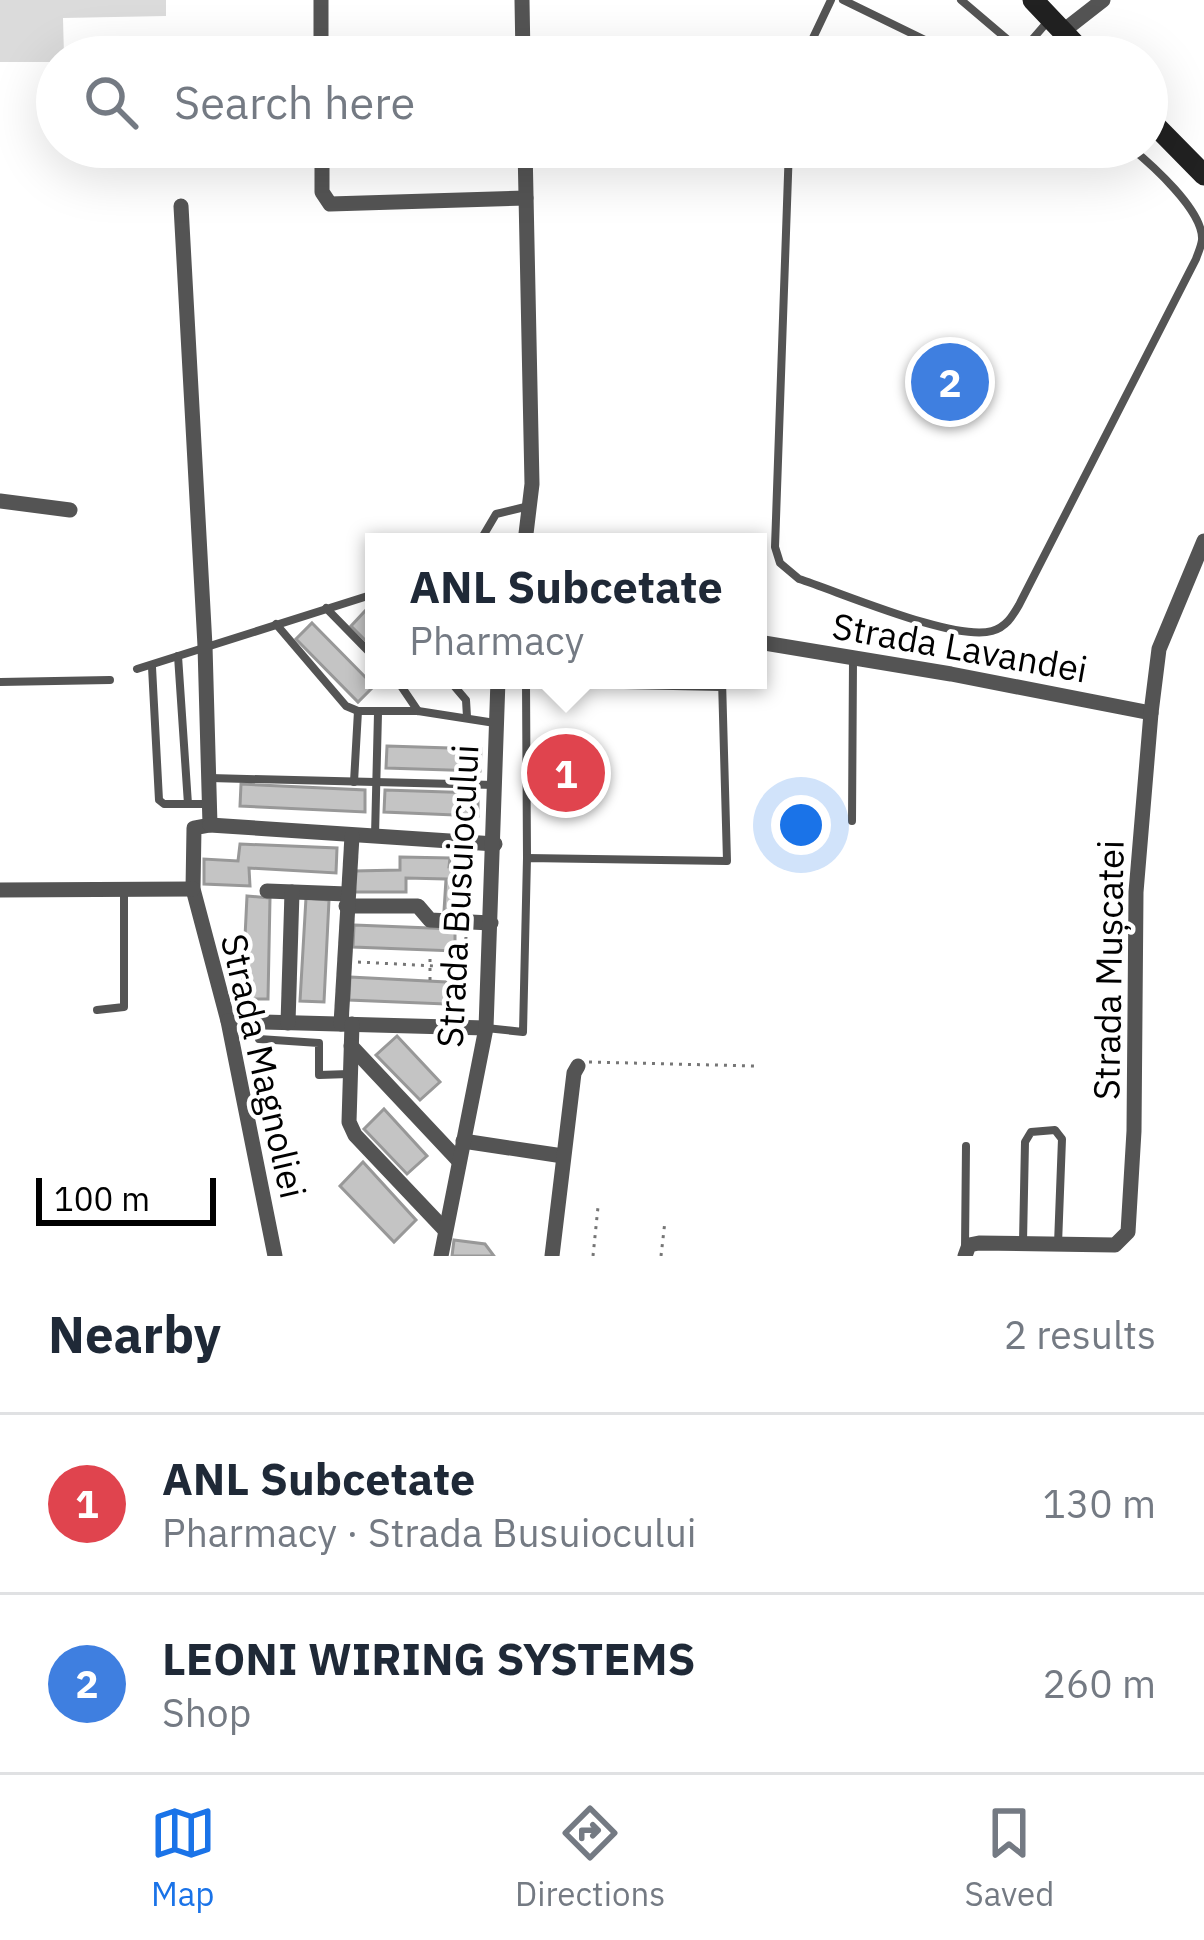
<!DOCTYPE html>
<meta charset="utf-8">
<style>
body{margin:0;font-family:"IBM Plex Sans",sans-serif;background:#f6f6f7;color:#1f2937}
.scale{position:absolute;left:36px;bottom:30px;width:180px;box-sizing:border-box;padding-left:12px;border:6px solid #000;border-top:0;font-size:33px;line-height:42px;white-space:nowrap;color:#000;-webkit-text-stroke:9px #fff;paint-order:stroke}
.you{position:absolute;left:801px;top:825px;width:42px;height:42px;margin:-30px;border:9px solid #fff;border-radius:50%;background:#1a73e8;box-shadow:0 0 0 18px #1a73e833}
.badge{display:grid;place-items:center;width:78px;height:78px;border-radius:50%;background:#1a73e8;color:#fff;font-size:39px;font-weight:700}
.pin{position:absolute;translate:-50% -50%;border:6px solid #fff;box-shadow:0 3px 12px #0006}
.popup{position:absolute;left:365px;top:533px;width:402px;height:156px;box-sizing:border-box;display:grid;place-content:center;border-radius:0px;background:#fff;filter:drop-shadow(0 3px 9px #0005);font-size:39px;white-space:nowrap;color:#747a83}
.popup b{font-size:45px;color:#1f2937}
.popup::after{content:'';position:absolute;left:50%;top:100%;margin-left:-24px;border:24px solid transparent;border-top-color:#fff}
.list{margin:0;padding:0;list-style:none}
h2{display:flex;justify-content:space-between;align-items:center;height:156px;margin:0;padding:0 48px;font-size:51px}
h2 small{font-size:39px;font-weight:400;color:#747a83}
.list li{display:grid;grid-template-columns:78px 1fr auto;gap:36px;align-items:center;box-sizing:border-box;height:180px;padding:0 48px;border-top:3px solid #e0e1e3}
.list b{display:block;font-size:45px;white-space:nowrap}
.list p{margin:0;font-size:39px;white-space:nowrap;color:#747a83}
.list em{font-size:39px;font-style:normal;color:#747a83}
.icon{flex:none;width:66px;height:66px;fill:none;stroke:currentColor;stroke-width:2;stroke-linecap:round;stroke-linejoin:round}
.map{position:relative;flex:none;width:1204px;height:1256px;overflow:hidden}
.search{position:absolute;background:#fff;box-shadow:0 12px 48px #0002;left:36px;right:36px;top:36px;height:132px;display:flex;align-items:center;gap:30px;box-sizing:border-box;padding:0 42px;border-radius:66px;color:#747a83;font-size:45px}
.sheet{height:516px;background:#fff}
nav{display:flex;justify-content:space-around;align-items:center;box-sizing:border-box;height:168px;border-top:3px solid #e0e1e3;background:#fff;font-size:33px;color:#747a83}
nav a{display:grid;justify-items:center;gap:6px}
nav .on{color:#1a73e8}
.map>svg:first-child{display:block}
.green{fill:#dbdbdb}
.building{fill:#c4c4c4;stroke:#989898;stroke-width:3}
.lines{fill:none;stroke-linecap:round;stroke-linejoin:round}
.path{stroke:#767676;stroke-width:3;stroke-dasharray:3 6;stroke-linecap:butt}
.lane{stroke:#545454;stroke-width:8}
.street{stroke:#545454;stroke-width:15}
.secondary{stroke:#212121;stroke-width:21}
.labels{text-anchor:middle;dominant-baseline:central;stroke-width:9;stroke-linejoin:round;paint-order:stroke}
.street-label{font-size:36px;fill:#000;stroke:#fff}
</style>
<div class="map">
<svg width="1204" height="1256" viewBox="0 0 1204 1256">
<rect width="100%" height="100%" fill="#fff"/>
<path class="green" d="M0,0h166v16l-103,2 1,39h-7v5h-57z"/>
<g class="building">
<path d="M366,610l8,8v31l-23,-23z"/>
<path d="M312,623l62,63 -16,16 -62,-63z"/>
<path d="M387,746l94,3 -1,22 -94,-3z"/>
<path d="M241,784l124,6v22l-125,-6z"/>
<path d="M385,790l93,3v23l-94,-4z"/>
<path d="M240,844l97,4 -1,25 -87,-5 1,18 -46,-2v-25l34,2z"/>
<path d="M400,857l50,1 -1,9 19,2 -1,43 -23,-1 2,-32 -40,-1v14h-53l1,-21 46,-1z"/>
<path d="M247,896l23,2 -2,101h-26z"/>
<path d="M306,898l23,2 -5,102 -24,-1z"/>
<path d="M354,925l101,4v22l-102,-4z"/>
<path d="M350,977l96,5 -1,22 -96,-4z"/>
<path d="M397,1036l43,46 -20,18 -44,-45z"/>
<path d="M384,1109l43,47 -20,18 -43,-45z"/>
<path d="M363,1162l53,58 -22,22 -54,-56z"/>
<path d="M454,1240l31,4 9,12h-42z"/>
</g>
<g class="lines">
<g class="path">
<path d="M358,962l116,6"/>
<path d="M430,980v-27"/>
<path d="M461,1011l5,-74"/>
<path d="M589,1062l166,4"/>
<path d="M593,1256l5,-49"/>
<path d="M661,1256l4,-35"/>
</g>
<g class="lane">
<path d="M843,0l117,57"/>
<path d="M961,0l53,45 16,-3 19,-22"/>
<path d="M804,57l27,-57"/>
<path d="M789,147l-14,400 5,16 19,16c41,13 156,63 193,52 14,-4 20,-14 27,-26l177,-346c2,-6 5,-12 6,-19 2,-29 -51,-76 -72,-93"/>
<path d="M475,542l8,-6 13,-22 33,-8"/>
<path d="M326,608l48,49"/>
<path d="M276,624l70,82 12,5h60l77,12"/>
<path d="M178,656l10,148"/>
<path d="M152,667l7,133 5,4h44"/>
<path d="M137,669l237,-75"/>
<path d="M397,680l21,31"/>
<path d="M449,680l17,20 1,17"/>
<path d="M0,682l110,-2"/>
<path d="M210,778l285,7"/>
<path d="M354,782l4,-71"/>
<path d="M852,821l1,-160"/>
<path d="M375,836l3,-123"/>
<path d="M527,858l-1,-175 196,4"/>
<path d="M97,1010l27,-3v-117"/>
<path d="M486,1028l37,4 4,-174 200,3 -5,-181"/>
<path d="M259,1039l60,4v32l30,-1"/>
<path d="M1023,1242l2,-100 6,-10 24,-2 7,9 -4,105"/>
<path d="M965,1248l1,-102"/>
</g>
<g class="street">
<path d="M321,0v57"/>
<path d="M522,0l1,57"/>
<path d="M1062,32l41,-32"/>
<path d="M322,147v45l8,12 196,-6"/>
<path d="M525,147l7,337 -7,58"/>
<path d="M181,206l24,440 5,179 -16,3 -1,61 35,132 47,235"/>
<path d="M0,501l70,9"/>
<path d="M758,642l193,32 200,39"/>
<path d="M210,825l285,19"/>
<path d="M0,890l193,-1"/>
<path d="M267,891l80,3"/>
<path d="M346,906h72l12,14 61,3"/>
<path d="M228,1021l258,7"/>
<path d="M288,1023l4,-131"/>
<path d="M341,1024l11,-188"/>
<path d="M352,1024l-3,98 6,13 90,95"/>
<path d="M351,1046l108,115"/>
<path d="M463,1141l100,15"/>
<path d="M441,1256l45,-228 12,-348"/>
<path d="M552,1256l22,-183 4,-7"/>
<path d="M965,1256l4,-11 10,-2 136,2 13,-13 6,-101 2,-239 15,-179 8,-64 45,-108"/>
</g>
<g class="secondary">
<path d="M1033,0l54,57"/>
<path d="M1147,117l57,58"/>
</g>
</g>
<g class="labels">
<g class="street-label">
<text transform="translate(960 647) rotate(10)">Strada Lavandei</text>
<text transform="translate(457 896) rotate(-87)">Strada Busuiocului</text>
<text transform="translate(1108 970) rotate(-89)">Strada Mușcatei</text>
<text transform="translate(264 1066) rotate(77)">Strada Magnoliei</text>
</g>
</g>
</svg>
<div class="scale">100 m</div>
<div class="you"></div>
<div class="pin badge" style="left:566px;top:773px;background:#e0444e">1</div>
<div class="popup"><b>ANL Subcetate</b>Pharmacy</div>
<div class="pin badge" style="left:950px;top:382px;background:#3f7fe0">2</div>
<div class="search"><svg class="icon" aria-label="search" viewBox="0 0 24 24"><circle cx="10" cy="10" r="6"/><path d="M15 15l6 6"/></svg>Search here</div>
</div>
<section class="sheet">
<h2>Nearby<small>2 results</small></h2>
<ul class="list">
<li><span class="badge" style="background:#e0444e">1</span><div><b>ANL Subcetate</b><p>Pharmacy · Strada Busuiocului</p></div><em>130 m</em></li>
<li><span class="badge" style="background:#3f7fe0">2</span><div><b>LEONI WIRING SYSTEMS</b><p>Shop</p></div><em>260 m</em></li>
</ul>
</section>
<nav>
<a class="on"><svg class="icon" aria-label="map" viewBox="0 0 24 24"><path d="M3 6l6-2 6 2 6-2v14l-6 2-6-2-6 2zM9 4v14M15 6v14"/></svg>Map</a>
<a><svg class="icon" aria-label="directions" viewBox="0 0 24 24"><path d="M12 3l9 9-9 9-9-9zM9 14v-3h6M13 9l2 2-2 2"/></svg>Directions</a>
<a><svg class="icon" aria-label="saved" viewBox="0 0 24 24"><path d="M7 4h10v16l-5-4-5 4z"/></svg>Saved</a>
</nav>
